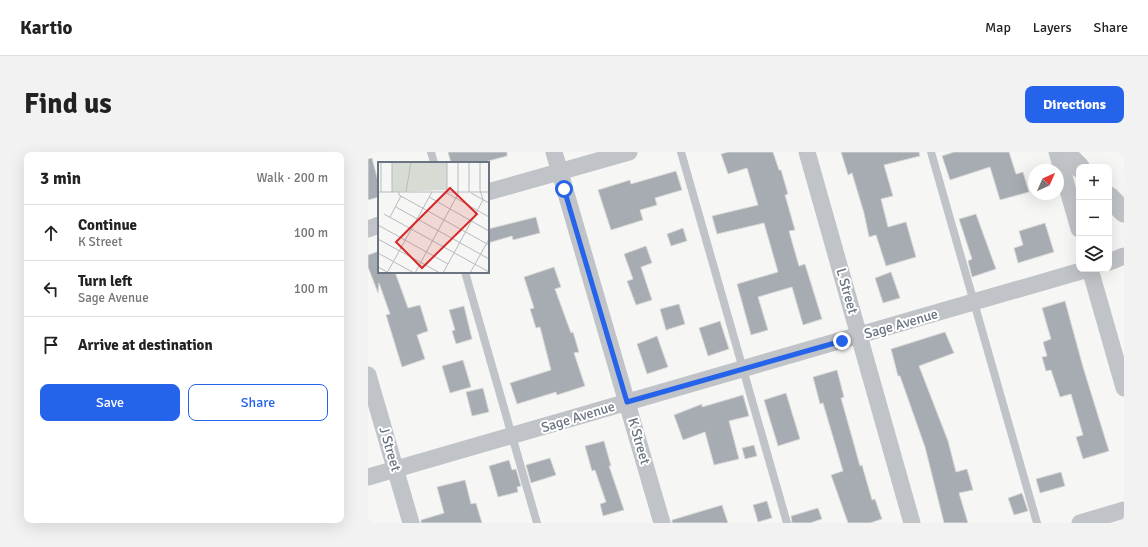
<!DOCTYPE html>
<meta charset="utf-8">
<style>
body{margin:0;font-family:Signika,sans-serif;background:#f2f2f2;color:#222}
.controls{position:absolute;right:12px;top:12px;display:grid;overflow:hidden;border-radius:8px;box-shadow:0 4px 16px #0002}
.controls button{width:36px;height:36px;display:grid;place-items:center;padding:0;border:0;border-bottom:1px solid #e0e0e0;background:#fff;color:#222;font:20px sans-serif}
.compass{position:absolute;left:660px;top:12px;width:36px;height:36px;border-radius:50%;background:#fff;box-shadow:0 4px 16px #0002;rotate:45deg}
.stop{position:absolute;width:12px;height:12px;margin:-9px;border:3px solid #2563eb;border-radius:50%;background:#fff}
.stop.end{background:#2563eb;border-color:#fff;box-shadow:0 1px 4px #0008}
.list{margin:0;padding:0;list-style:none}
h2{display:flex;justify-content:space-between;align-items:center;height:52px;margin:0;padding:0 16px;font-size:17px}
h2 small{font-size:13px;font-weight:400;color:#767676}
.list li{display:grid;grid-template-columns:26px 1fr auto;gap:12px;align-items:center;box-sizing:border-box;height:56px;padding:0 16px;border-top:1px solid #e0e0e0}
.list b{display:block;font-size:15px;white-space:nowrap}
.list p{margin:0;font-size:13px;white-space:nowrap;color:#767676}
.list em{font-size:13px;font-style:normal;color:#767676}
.actions{display:flex;gap:8px;padding:12px 16px}
.actions a{flex:1;padding:9px 0;border:1px solid #2563eb;border-radius:8px;text-align:center;font-size:14px;color:#2563eb}
.actions .main{background:#2563eb;color:#fff}
.icon{flex:none;width:22px;height:22px;fill:none;stroke:currentColor;stroke-width:2;stroke-linecap:round;stroke-linejoin:round}
.map{position:relative;flex:none;width:756px;height:371px;overflow:hidden;border-radius:8px}
header{display:flex;align-items:center;gap:24px;box-sizing:border-box;height:56px;padding:0 20px;background:#fff;border-bottom:1px solid #e0e0e0}
header strong{font-size:19px}
nav{display:flex;gap:22px;margin-inline-start:auto;font-size:14px}
.intro{display:flex;align-items:center;justify-content:space-between;box-sizing:border-box;height:96px;padding:0 24px}
h1{margin:0;font-size:28px}
.button{padding:10px 18px;border-radius:8px;background:#2563eb;color:#fff;font-size:14px;font-weight:700}
main{display:flex;gap:24px;padding:0 24px}
aside{flex:1;background:#fff;border-radius:8px;box-shadow:0 4px 16px #0002}
.map>svg:first-child{display:block}
.building{fill:#a7acb3;stroke:#d8d8d6}
.lines{fill:none;stroke-linecap:round;stroke-linejoin:round}
.service{stroke:#c0c3c7;stroke-width:8}
.minor{stroke:#c0c3c7;stroke-width:17}
.tertiary{stroke:#c0c3c7;stroke-width:21}
.route{stroke:#2563eb;stroke-width:5}
.labels{text-anchor:middle;dominant-baseline:central;stroke-width:4;stroke-linejoin:round;paint-order:stroke}
.street-label{font-size:14px;fill:#697382;stroke:#fff}
.inset-road{fill:none;stroke:#b6babf;stroke-width:1}
.view{fill:#d62828;fill-opacity:0.15;stroke:#d62828;stroke-width:2}
.inset-edge{fill:none;stroke:#697382;stroke-width:2}
</style>
<header>
<strong>Kartio</strong>
<nav><a>Map</a><a>Layers</a><a>Share</a></nav>
</header>
<div class="intro"><h1>Find us</h1><a class="button">Directions</a></div>
<main>
<aside>
<h2>3 min<small>Walk · 200 m</small></h2>
<ul class="list">
<li><svg class="icon" aria-label="ahead" viewBox="0 0 24 24"><path d="M12 20V5M6 11l6-6 6 6"/></svg><div><b>Continue</b><p>K Street</p></div><em>100 m</em></li>
<li><svg class="icon" aria-label="left" viewBox="0 0 24 24"><path d="M17 20v-9H6M10 6l-5 5 5 5"/></svg><div><b>Turn left</b><p>Sage Avenue</p></div><em>100 m</em></li>
<li><svg class="icon" aria-label="arrive" viewBox="0 0 24 24"><path d="M6 21V4h12l-3 4 3 4H6"/></svg><div><b>Arrive at destination</b></div></li>
</ul>
<div class="actions"><a class="main">Save</a><a>Share</a></div>
</aside>
<div class="map">
<svg width="756" height="371" viewBox="0 0 756 371">
<rect width="100%" height="100%" fill="#f6f7f4"/>
<g class="building">
<path d="M80,0h59v4l-26,7h-30z"/>
<path d="M360,0h45l6,18h2l7,24 -3,1 10,35 -6,1 10,35 6,-2 17,55 -19,6 -11,-38 -34,10 10,33 -17,5 -14,-51 41,-12 -14,-49 -47,11 -5,-18 46,-11 -11,-37 -19,6 -7,-20z"/>
<path d="M473,0h78l1,4 -36,9 9,31 -12,3 7,28 18,-5 10,35 -30,9 -10,-31 -7,2 -5,-24 -12,-40 -4,2z"/>
<path d="M586,0h55l7,22 7,-2 6,20 -29,8 -10,-33 -40,13 -8,-24z"/>
<path d="M4,6l7,27v12l-11,3v-41z"/>
<path d="M308,19l6,19 -27,8 2,7 -17,5 3,10 -32,10 -13,-40 32,-10 1,4z"/>
<path d="M608,62l20,55 -24,8 -4,-16 4,-2 -13,-40z"/>
<path d="M168,65l4,16 -27,7 -1,-4 -24,7v-14z"/>
<path d="M677,71l9,29 -36,11 -4,-15 9,-3 -4,-14z"/>
<path d="M315,76l4,13 -16,5 -4,-12z"/>
<path d="M278,94l6,17 -11,4 11,33 -16,5 -9,-24 6,-2 -9,-25z"/>
<path d="M11,99v21h16l13,36 12,-3 8,26 -11,4 8,24 -23,8 -16,-52 4,-1 -11,-31 -1,10 -10,-26v-12z"/>
<path d="M186,115l7,20 -6,2 16,44 2,-1 6,20 -5,1 11,33 -28,9 -1,-3 -39,12 -7,-21 41,-13 -11,-43 -4,1 -6,-19 4,-1 -10,-31z"/>
<path d="M523,120l9,26 -17,5 -8,-25z"/>
<path d="M697,149l18,66 26,84 -26,8 -7,-22 7,-2 -12,-41 -11,3 -9,-27 -5,1 -4,-14 5,-1 -4,-14 8,-3 -9,-31z"/>
<path d="M311,152l6,20 -19,6 -6,-21z"/>
<path d="M96,154l8,33 -16,5 -4,-13 3,-1 -6,-20z"/>
<path d="M352,169l9,28 -21,7 -9,-28z"/>
<path d="M577,180l9,21 -35,13 29,75 8,31 11,-3 6,21 -14,3 9,30h-24l-19,-76 -25,-71h-2l-7,-27z"/>
<path d="M289,184l11,31 -21,7 -10,-30z"/>
<path d="M95,208l8,27 -21,6 -8,-27z"/>
<path d="M469,218l7,27 -3,1 19,68 2,-1 10,35 3,-1 7,20 -12,4h-22l-17,-48 12,-4 -20,-68 -3,1 -7,-27z"/>
<path d="M115,236l6,24 -17,4 -6,-24z"/>
<path d="M418,241l14,46 -22,7 -14,-46z"/>
<path d="M375,243l6,21 -20,5 10,38 -25,6 -9,-33 -22,8 -9,-25 28,-11v3z"/>
<path d="M236,289l7,25h-2l15,44 -21,6 -3,-12 6,-2 -11,-32 -3,1 -7,-25z"/>
<path d="M386,293l3,11 -12,3 -3,-11z"/>
<path d="M182,306l6,17 -25,8 -5,-18z"/>
<path d="M141,308l3,10 4,-1 5,17 -4,1 1,5 -20,5 -9,-31z"/>
<path d="M693,320l4,14 -25,7 -4,-14z"/>
<path d="M97,328l6,24 5,-1 6,20h-61v-3l23,-7 -7,-26z"/>
<path d="M654,341l6,18 -14,4 -6,-17z"/>
<path d="M399,349l5,17 -14,4 -5,-17z"/>
<path d="M354,353l6,18h-56v-3z"/>
<path d="M450,356l4,11 -12,4h-18l-1,-7z"/>
</g>
<g class="lines">
<g class="service">
<path d="M63,0l3,11"/>
<path d="M313,0l106,371"/>
<path d="M563,0l106,371"/>
<path d="M97,120l72,251"/>
</g>
<g class="minor">
<path d="M186,0l108,371"/>
<path d="M439,0l105,371"/>
<path d="M689,0l22,77"/>
<path d="M120,40l141,-40"/>
<path d="M0,77l11,-4"/>
<path d="M741,110l15,-6"/>
<path d="M722,117l34,119"/>
<path d="M0,223l43,148"/>
<path d="M0,325l720,-208"/>
<path d="M712,371l44,-13"/>
</g>
<g class="tertiary">
<path d="M696,0l15,15"/>
<path d="M741,45l15,15"/>
</g>
</g>
<g class="lines">
<path class="route" d="M196,37l63,213 215,-61"/>
</g>
<g class="labels">
<g class="street-label">
<text transform="translate(479 139) rotate(74)">L Street</text>
<text transform="translate(533 172) rotate(-16)">Sage Avenue</text>
<text transform="translate(210 265) rotate(-17)">Sage Avenue</text>
<text transform="translate(271 289) rotate(74)">K Street</text>
<text transform="translate(22 297) rotate(74)">J Street</text>
</g>
</g>
<g transform="translate(10 10)">
<rect width="111" height="111" fill="#f6f7f4"/>
<path d="M14,0h55v28l-55,2z" fill="#d6dbd4"/>
<path class="inset-road" d="M69,0v30M0,30h111M3,30v-30M14,30v-30M21,30v3l90,50M28,30l5,-30M67,30l44,25M91,30v-30M93,31l18,10M51,35l60,34M18,45l93,52M6,52l105,58M12,55l11,-21M0,63l70,39M0,77l62,34M0,91l36,20M0,105l11,6M9,111l45,-81M37,111l43,-79v-32M65,111l40,-73 -3,-10v-28M92,111l19,-34"/>
<path class="view" d="M72,26l27,26 -55,54 -26,-26z"/>
<rect width="111" height="111" class="inset-edge"/>
</g>
</svg>
<div class="controls">
<button>+</button>
<button>−</button>
<button><svg class="icon" aria-label="layers" viewBox="0 0 24 24"><path d="M12 4l9 5-9 5-9-5zM3 14l9 5 9-5"/></svg></button>
</div>
<svg class="compass" viewBox="-18 -18 36 36"><path d="M0-13l5 13h-10z" fill="#e53935"/><path d="M0 13l5-13h-10z" fill="#767676"/></svg>
<div class="stop" style="left:196px;top:37px"></div>
<div class="stop end" style="left:474px;top:189px"></div>
</div>
</main>
